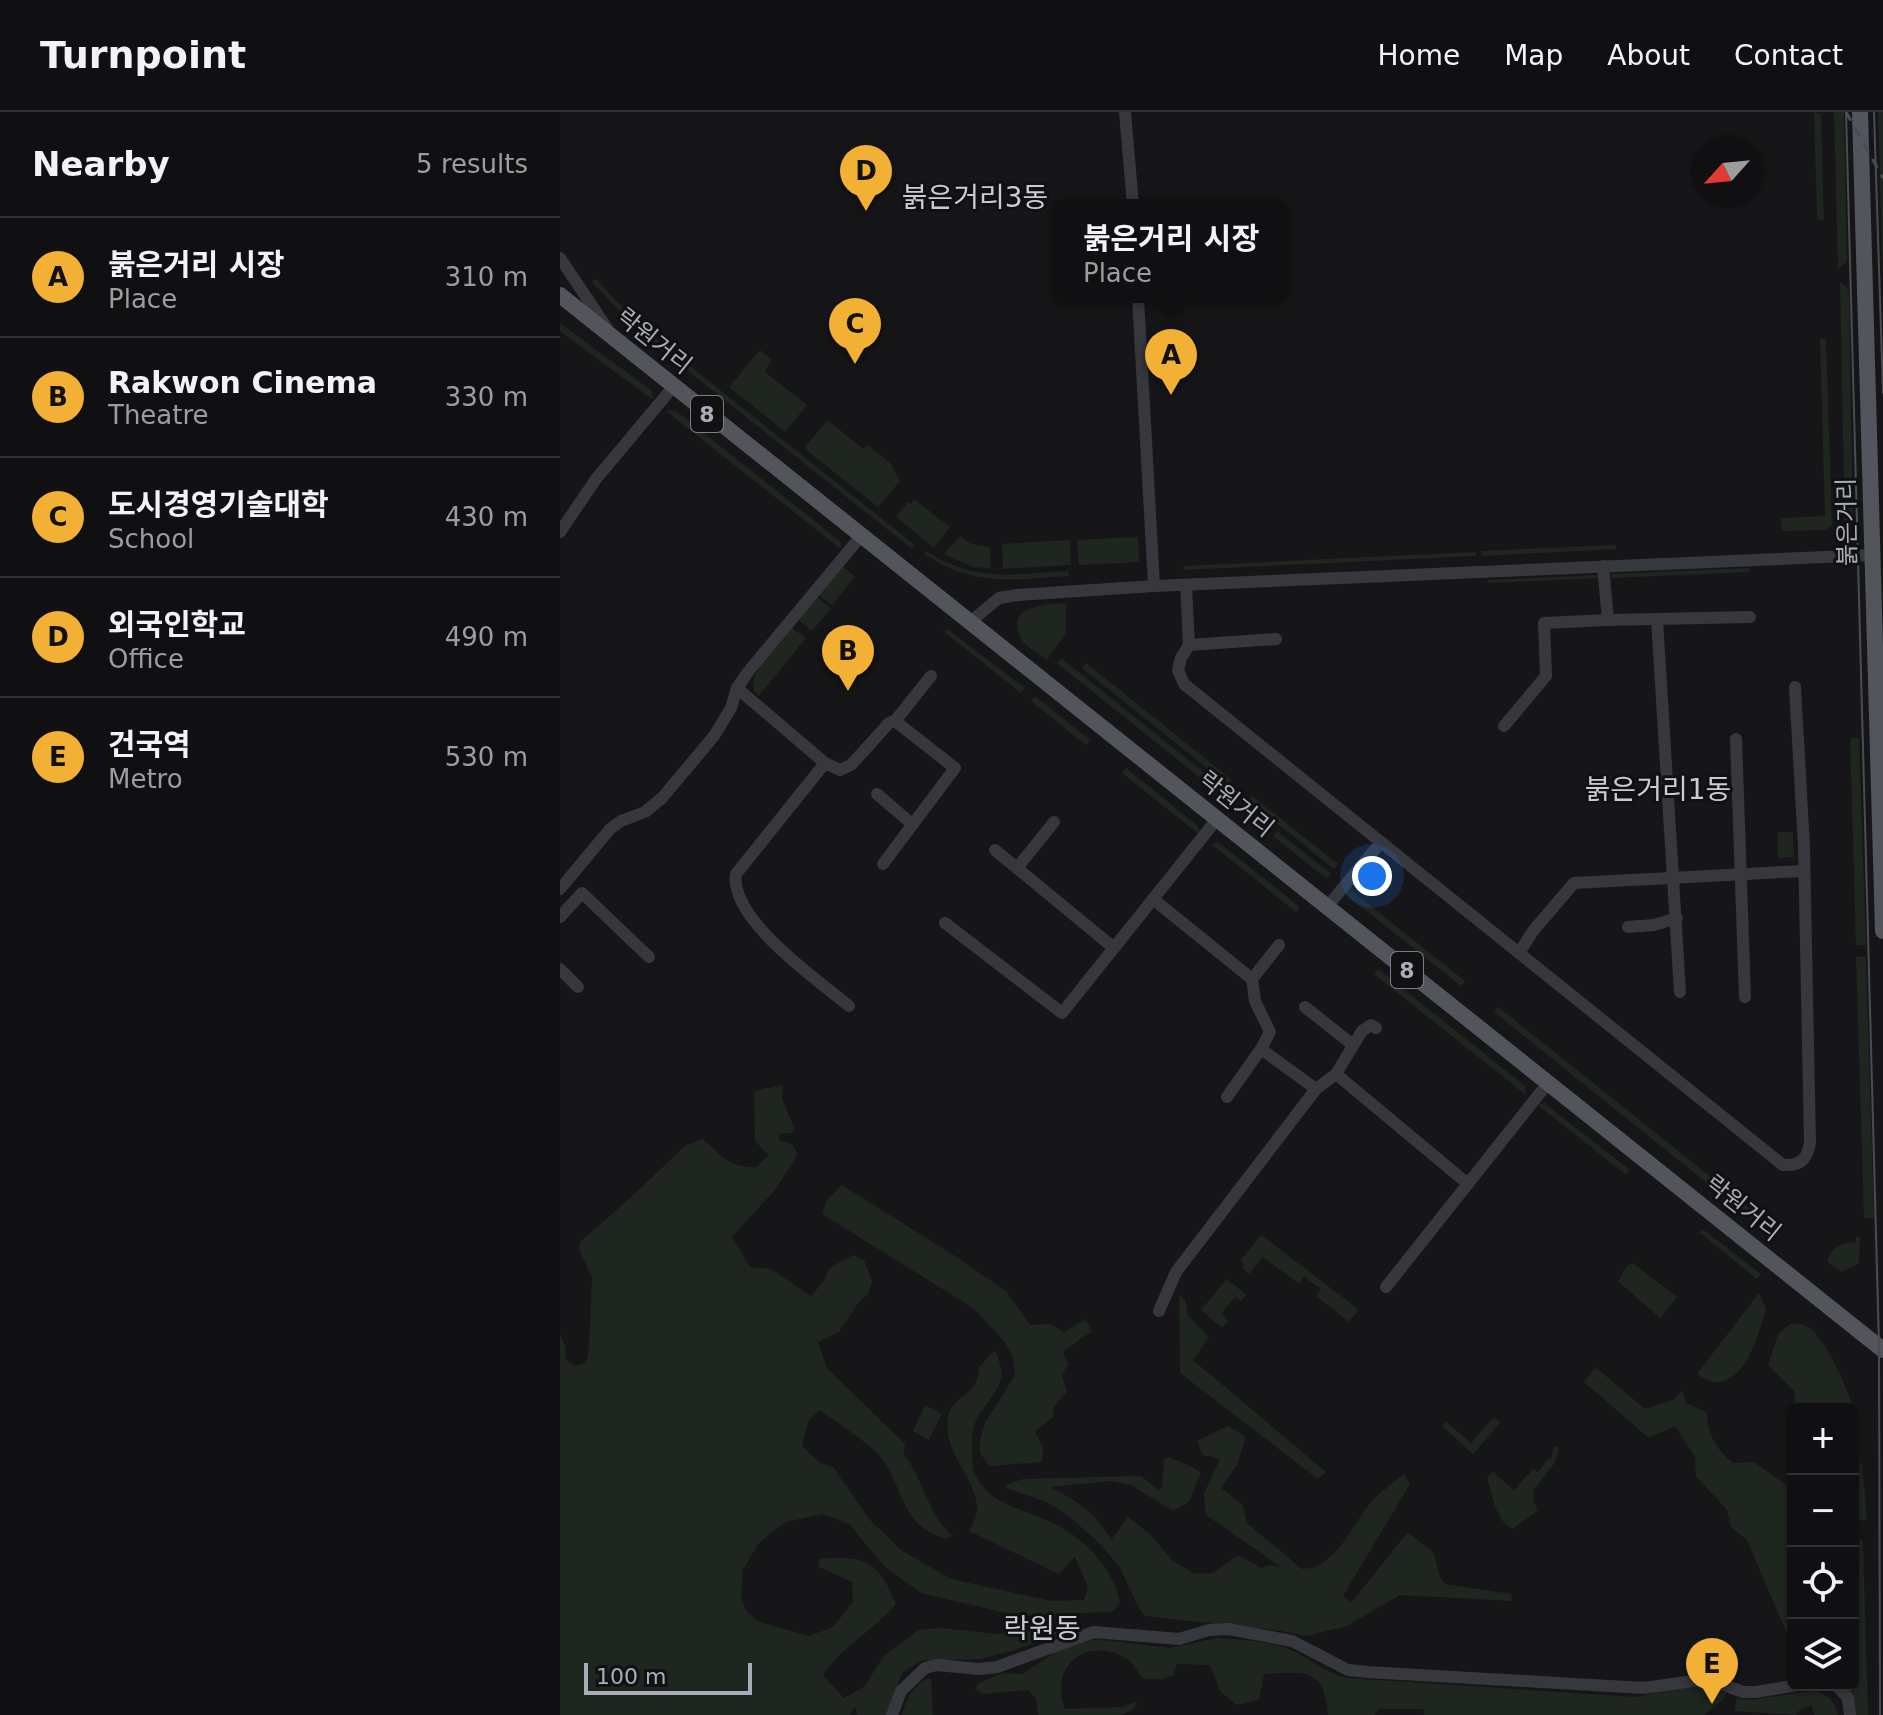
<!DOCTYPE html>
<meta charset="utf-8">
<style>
body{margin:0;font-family:"DejaVu Sans","Noto Sans KR",sans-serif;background:#1e1e20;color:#f1f3f6}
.controls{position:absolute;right:24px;bottom:24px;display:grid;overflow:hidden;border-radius:12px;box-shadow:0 2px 6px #0004}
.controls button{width:72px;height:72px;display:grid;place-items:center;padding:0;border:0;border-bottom:2px solid #303032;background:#101012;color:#f1f3f6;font:40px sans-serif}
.compass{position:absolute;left:1131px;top:24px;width:72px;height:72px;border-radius:50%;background:#101012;box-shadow:0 2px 6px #0004;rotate:243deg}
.scale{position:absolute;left:24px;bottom:20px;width:168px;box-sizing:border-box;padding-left:8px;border:4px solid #a8adb8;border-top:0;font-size:22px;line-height:28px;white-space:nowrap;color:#a8adb8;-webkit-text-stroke:6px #111113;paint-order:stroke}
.you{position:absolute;left:812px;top:764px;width:28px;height:28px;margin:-20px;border:6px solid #fff;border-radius:50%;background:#1a73e8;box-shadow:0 0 0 12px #1a73e833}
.badge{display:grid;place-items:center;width:52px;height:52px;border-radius:50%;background:#f2b134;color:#111;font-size:26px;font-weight:700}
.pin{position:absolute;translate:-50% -66px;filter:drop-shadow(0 2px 4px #0008)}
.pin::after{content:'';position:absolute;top:42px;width:28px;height:24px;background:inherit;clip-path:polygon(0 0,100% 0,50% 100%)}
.popup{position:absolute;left:493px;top:87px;width:236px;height:104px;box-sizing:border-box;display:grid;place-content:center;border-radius:12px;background:#101012;filter:drop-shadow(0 2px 6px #0005);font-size:26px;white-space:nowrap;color:#9c9d9f}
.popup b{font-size:30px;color:#f1f3f6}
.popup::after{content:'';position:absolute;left:50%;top:100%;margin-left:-16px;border:16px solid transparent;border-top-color:#101012}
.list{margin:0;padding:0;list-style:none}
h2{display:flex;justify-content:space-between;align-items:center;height:104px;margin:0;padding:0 32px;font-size:34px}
h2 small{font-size:26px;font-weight:400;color:#9c9d9f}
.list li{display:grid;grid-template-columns:52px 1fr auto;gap:24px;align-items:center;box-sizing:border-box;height:120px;padding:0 32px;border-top:2px solid #303032}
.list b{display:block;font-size:30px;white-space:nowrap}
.list p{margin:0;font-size:26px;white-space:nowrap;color:#9c9d9f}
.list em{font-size:26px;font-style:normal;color:#9c9d9f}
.icon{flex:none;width:44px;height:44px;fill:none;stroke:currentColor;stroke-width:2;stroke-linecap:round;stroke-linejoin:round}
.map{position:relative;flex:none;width:1323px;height:1603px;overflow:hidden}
header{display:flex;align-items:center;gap:48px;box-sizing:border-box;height:112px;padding:0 40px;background:#101012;border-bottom:2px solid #303032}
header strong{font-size:38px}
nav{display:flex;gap:44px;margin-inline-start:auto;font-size:28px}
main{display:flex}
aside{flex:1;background:#101012}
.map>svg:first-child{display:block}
.green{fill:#1e261f}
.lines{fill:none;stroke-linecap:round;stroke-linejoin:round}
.minor{stroke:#37383d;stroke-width:12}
.major{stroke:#53555c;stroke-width:16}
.tram{stroke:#4a4c52;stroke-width:2}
.rail{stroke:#4a4c52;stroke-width:3;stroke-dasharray:10 8;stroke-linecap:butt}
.labels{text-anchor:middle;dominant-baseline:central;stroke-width:6;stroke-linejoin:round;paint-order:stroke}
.shield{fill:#111113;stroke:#7b7e86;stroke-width:2}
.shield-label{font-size:22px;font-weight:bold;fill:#a8adb8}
.street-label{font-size:24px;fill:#a8adb8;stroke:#111113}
.quarter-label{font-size:28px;fill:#c9ccd4;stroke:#111113}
</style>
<header>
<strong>Turnpoint</strong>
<nav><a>Home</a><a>Map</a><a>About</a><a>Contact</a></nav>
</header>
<main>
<aside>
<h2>Nearby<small>5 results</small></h2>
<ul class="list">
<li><span class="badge">A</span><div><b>붉은거리 시장</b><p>Place</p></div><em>310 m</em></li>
<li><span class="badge">B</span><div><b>Rakwon Cinema</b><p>Theatre</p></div><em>330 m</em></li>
<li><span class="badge">C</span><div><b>도시경영기술대학</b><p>School</p></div><em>430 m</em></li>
<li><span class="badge">D</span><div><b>외국인학교</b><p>Office</p></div><em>490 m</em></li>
<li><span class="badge">E</span><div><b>건국역</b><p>Metro</p></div><em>530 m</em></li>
</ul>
</aside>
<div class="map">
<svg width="1323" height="1603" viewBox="0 0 1323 1603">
<rect width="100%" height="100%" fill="#161618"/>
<g class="green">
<path d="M1254,0l7,2 3,106h-7z"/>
<path d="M1274,0h10l3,149 -9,9z"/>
<path d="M1318,0h5v171z"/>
<path d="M36,167l46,49 273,217 -3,4 -273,-217 -47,-50z"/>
<path d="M1280,170l6,4 3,6 4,232 -8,13z"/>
<path d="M0,211l92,68 1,9 -93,-69z"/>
<path d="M1260,227h6l6,187 -7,4 -43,1 -1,-13 44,-2z"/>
<path d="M200,238l12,9 -7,13 42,33 -22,27 -56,-45z"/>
<path d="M109,298l7,1 164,130 2,9 -176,-139z"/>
<path d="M268,308l35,29 5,-4 22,18 10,18 -22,26 -74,-59z"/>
<path d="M354,387l36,28 -16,21 -38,-31 12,-15 3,2z"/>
<path d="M400,424l11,8 19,3 1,21 -19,-1 -28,-13z"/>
<path d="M578,425l1,25 -60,3 -2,-25z"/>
<path d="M510,428l1,25 -68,4 -1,-25z"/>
<path d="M1056,433v4l-135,7v-5z"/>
<path d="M366,439c51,32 85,23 142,20l1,5c-58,3 -94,12 -145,-22z"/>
<path d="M916,440v4l-293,14v-4z"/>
<path d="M282,454l13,11 -23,28 -13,-10z"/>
<path d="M1189,456v4l-138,6v-4z"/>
<path d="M1040,463v3l-112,5v-3z"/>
<path d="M257,485l14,11 -19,23 -14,-11z"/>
<path d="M506,491v30l-19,27c-8,-6 -21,-13 -26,-21 -18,-33 25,-35 45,-36z"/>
<path d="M232,516l14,10 -47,58 -5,-5 -1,-11 3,-7z"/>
<path d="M389,518l76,58 -4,5 -78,-62z"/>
<path d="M501,546l176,141 -4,5 -176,-141z"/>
<path d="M526,551l146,117 -4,5 -146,-117z"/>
<path d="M475,584l55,44 -4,5 -55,-44z"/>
<path d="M1299,625l7,208h-10l-6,-207z"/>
<path d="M566,656l72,58 3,10 -79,-63z"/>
<path d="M692,684l86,68 -4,5 -86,-69z"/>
<path d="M717,719l54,43 -4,5 -54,-43z"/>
<path d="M1218,720h15l1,25 -16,1z"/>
<path d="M658,730l82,65 -4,5 -85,-68z"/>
<path d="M788,776l117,93 -4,5 -117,-93z"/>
<path d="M1296,845h10l8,261h-10z"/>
<path d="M818,857l147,117 1,9 -152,-121z"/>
<path d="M938,895l264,211 -4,6 -264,-212z"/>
<path d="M223,973l-1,13 12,30 -3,5 -12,1v6l13,4 6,10 -23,36 -43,47 18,30 21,2 40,27 13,-15 5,-13 24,-13 11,5 8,21 -3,11 -12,13 -18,27 -21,10 9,26 78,76 -1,11c20,25 23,59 49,81l-7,3c-44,-13 -41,-46 -63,-79 -11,-15 -47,-38 -63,-50l-11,10 -7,26 18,17 13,4 37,53 31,30 50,29 100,22 33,-1 4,-13 -13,-30 -16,17 -90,-43c3,-6 9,-16 8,-23 -1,-26 -25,-48 -29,-74 -6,-44 30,-30 31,-67l16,-17c3,9 9,20 6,29 -11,32 -31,29 -29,72 1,5 0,13 1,18 13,38 55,40 84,56 29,15 58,46 63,78l-6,8 -6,1 -90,4 -97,-23 -37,-27 -35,-42 -26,-10 -38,8 -26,21 -16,27 -2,26 5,15 13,11 50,14 24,-9 20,-25 -1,-20 -33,-15v-8c46,-4 59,1 77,45 -22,26 -53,42 -73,71l21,23 20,-11 20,-31 34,-26 22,-2 57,6 80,-13 -1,6 -64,24 -32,8 -60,2 -18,12 -16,42h-29l-2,-8 -5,8h-290v-381l5,12 1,14 8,6 12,-3 3,-15 3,-70 -13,-29 1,-7 51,-45 55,-52 17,-6c19,17 26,29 54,28l11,-12 -13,-14 -1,-50z"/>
<path d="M984,991l86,67 -4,5 -88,-70z"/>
<path d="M282,1073l113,71 52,36 23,33 20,-1 14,8 21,-13 7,12 -29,21 5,12 -6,11 5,17 -14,16 1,8 -19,16 8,15 -1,15 -53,4 -9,-13v-13l5,-17 30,-48 -2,-17 -8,-16 -32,-34 -151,-94 5,-14z"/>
<path d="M1144,1118l57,44 -4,5 -58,-47z"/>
<path d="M701,1123l96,73v4l-8,10 -33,-26 5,-7 -17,-12 -5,7 -36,-27 -14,17 -7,-6 2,-4 -4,-3z"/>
<path d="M1296,1125h4l-1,26 -17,9 -15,-10c6,-15 12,-18 29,-20z"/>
<path d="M1073,1151l44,34 -17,21 -42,-37 9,-15z"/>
<path d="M667,1167l19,16 -5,6 -6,-4 -13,16 6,8 -6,7 -21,-18z"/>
<path d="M1199,1181l7,16c-7,23 -20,76 -52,73 -5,0 -13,-5 -17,-8z"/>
<path d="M619,1182l6,5 3,17 21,21 -16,23 133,112 -8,7 -138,-106z"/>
<path d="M1230,1212c7,0 14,0 20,4 16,12 38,61 44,82l-58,-1 -2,-18 -26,-26 10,-31z"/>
<path d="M1035,1255l50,42 28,-9 9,-9 4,12 21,9c0,22 9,37 26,51l21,-1 39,28v158l-46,-108 -16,-13 -4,-17 -31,-34 -1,-19 -20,-31 -26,12 -65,-56z"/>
<path d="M365,1293l17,9 -13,26 -16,-9z"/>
<path d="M934,1305l6,6 -27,31 -31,-28 4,-4 25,21z"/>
<path d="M668,1314l18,11 -9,28 -16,23 21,16 5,19 55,46c36,-1 50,-47 72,-70 9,-9 20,-17 30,-25l6,10 -67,112 8,7 57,-71 26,21 6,24 5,7 66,10 1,7 -112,-6 -53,31 -41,10 -24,-5 -137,-15 -5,-6 -21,-44 -20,-23 -29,-26 -23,-15 -41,-14 2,-4 15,-5 118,-3 18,14 3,-2 2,-28 5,-3c12,6 22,8 32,16l-12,29 -16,9 -42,-26 -20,-4 -61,6c26,13 48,27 61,53l17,-23 22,17 23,27 22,13 18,-1 25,-18 23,13 8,-3 12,2 -75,-52 -2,-22 16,-34 -17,-4 -6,-14z"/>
<path d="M994,1334l5,1 -5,17 -21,27 1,12 4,7 -25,19c-18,-8 -20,-33 -26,-52l6,-5 21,18 19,-21 5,3 10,-13h3z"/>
<path d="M1293,1351h9l5,55 -4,3 -10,-4z"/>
<path d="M1293,1422l10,7 5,174h-14l-11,-30h10z"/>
<path d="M657,1526c25,2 50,2 74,12 20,9 34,23 56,28l289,19 35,-7 17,-7 38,10 -3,7 -19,15h-280l-1,-6h-44l-4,6h-47c-4,-48 -23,-43 -64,-41l-5,26 -23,5 -16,-14 -10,-26 -33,-1 -4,11 -11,4h-19c-5,-6 -10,-16 -16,-20 -40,-25 -79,8 -62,50l59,-2 11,-5 2,2 -5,6 -11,5h-83l-2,-16 -8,-9 -46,4 -7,-5 4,-6 24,-10 19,1 35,-23 39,-12 74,9z"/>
<path d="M367,1567h4l2,36h-31c3,-15 11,-29 25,-36z"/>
<path d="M1251,1579c16,2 23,8 27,24h-24l-3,-10 -14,7 -1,3 -61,-4 1,-13 15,2z"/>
</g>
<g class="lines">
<g class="minor">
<path d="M565,0l8,93"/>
<path d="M0,146l47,70"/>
<path d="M578,185l16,289"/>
<path d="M0,420l36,-53 77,-92"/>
<path d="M1043,454l5,54 142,-3"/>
<path d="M626,473l3,60 -8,13 -3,12 6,14 599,481c17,1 24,-5 27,-22l-6,-297 -9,-159"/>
<path d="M1097,507l23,373"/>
<path d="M410,510l29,-24 19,-3 136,-9 718,-31"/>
<path d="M629,533l87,-6"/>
<path d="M177,576l88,75 -89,111c-7,45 82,106 113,132"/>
<path d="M944,614l42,-50 -2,-53 64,-3"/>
<path d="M1176,627l9,258"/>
<path d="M265,651l15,7 11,-5 38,-42 6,-2 36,-45"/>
<path d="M317,682l35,30"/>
<path d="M435,738l119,98"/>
<path d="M323,752l72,-96 -60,-47"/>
<path d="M457,756l37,-46"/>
<path d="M0,777l50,-60 11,-8 24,-9 17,-14 52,-62 17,-28 6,-20 11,-16 113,-136"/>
<path d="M593,787l99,80"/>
<path d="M767,795l54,-65"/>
<path d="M0,805l22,-24 67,64"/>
<path d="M385,811l117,90 155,-194"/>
<path d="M1068,815l26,-2 23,-7"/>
<path d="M959,841l14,-22 41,-48 230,-12"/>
<path d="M0,857l18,18"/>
<path d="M745,895l48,38"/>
<path d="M701,937l55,40"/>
<path d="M776,962l132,110"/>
<path d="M667,985l34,-48 9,-17 -15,-31 -3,-22 27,-34"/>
<path d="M826,1175l162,-204"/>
<path d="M599,1199l17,-39 140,-183 20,-15 26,-43 9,-6 5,3"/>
<path d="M1276,1573l12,13 2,17"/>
<path d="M332,1603l9,-24 24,-23 12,-3 42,4 18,-2 97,-35 85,7 30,-9 19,-1 64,12 56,29 19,2 277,16 63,-9 36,13h13l42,-7"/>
</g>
<g class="major">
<path d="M1300,0l23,819"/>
<path d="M0,183l1323,1055"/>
</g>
<g class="tram">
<path d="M1286,0l33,1234 1,369"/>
<path d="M1314,0l9,281"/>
</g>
<path class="rail" d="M1286,0l37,66"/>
</g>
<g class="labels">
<g class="shield">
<rect x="131" y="284" width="32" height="36" rx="6"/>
<rect x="831" y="840" width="32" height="36" rx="6"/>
</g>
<g class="shield-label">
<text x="147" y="302">8</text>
<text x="847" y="858">8</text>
</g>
<g class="street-label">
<text transform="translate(94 229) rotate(39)">락원거리</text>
<text transform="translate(1287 410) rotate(-91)">붉은거리</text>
<text transform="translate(676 692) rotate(39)">락원거리</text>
<text transform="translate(1183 1096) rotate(39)">락원거리</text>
</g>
<g class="quarter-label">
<text x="415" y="85">붉은거리3동</text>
<text x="1098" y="677">붉은거리1동</text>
<text x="482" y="1516">락원동</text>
</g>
</g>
</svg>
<div class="controls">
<button>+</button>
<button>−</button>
<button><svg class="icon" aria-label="locate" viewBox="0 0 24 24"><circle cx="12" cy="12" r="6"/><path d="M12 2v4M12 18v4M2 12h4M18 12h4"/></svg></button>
<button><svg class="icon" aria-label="layers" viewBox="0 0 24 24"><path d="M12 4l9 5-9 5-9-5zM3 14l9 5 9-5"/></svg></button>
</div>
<svg class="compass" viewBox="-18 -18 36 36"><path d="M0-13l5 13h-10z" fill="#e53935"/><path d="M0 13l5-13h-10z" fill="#9c9d9f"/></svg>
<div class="scale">100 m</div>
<div class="you"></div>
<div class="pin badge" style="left:611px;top:283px">A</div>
<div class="popup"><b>붉은거리 시장</b>Place</div>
<div class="pin badge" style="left:288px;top:579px">B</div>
<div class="pin badge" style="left:295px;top:252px">C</div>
<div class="pin badge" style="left:306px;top:99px">D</div>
<div class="pin badge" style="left:1152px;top:1592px">E</div>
</div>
</main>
